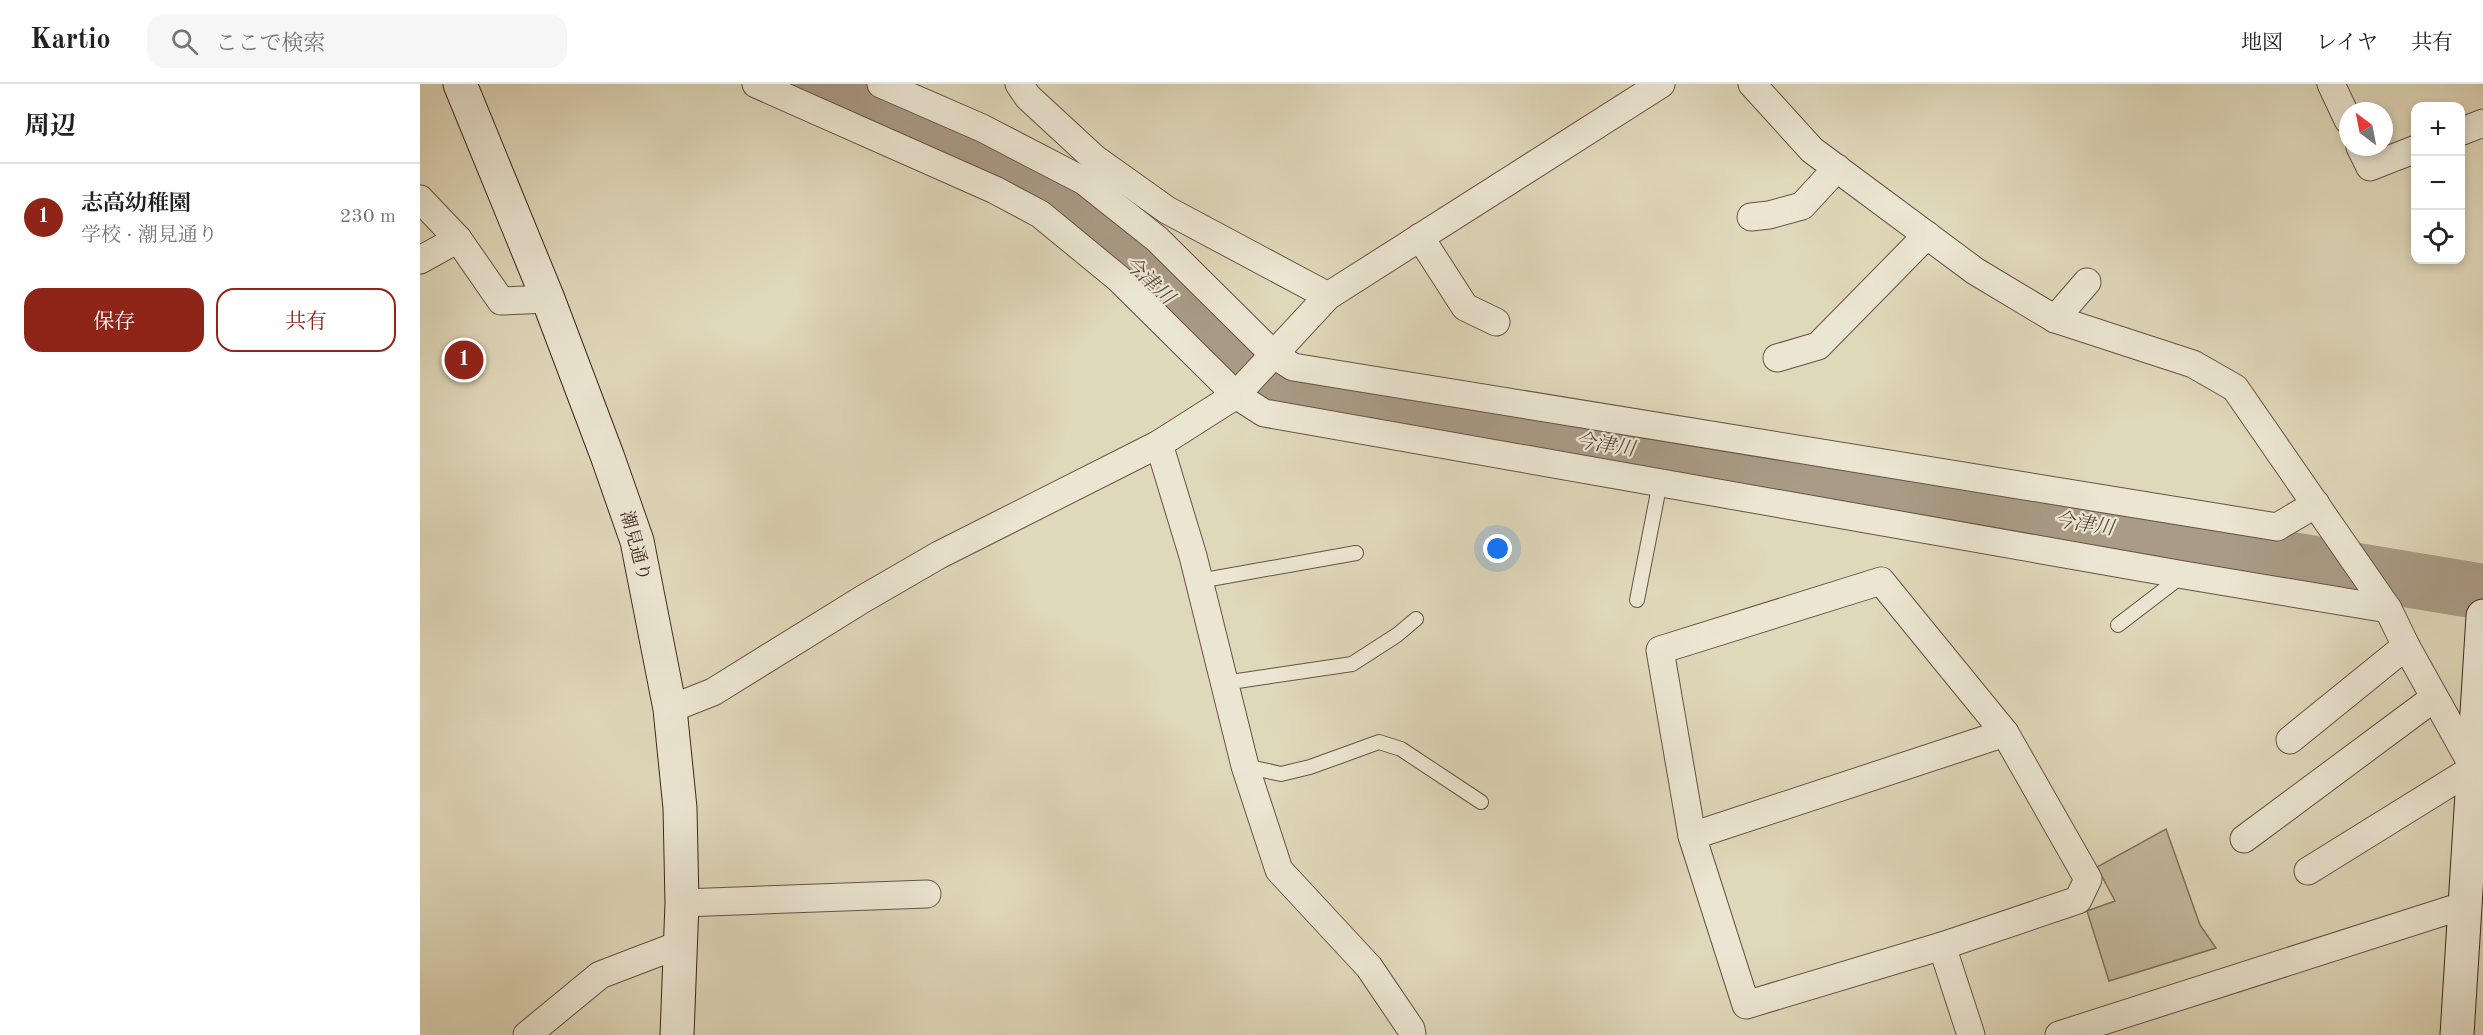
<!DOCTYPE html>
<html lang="ja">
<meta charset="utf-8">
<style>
body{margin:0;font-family:"Old Standard TT","Noto Serif JP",serif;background:#f6f6f6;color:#222}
.controls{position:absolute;right:18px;top:18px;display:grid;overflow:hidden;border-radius:12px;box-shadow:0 3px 9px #0003}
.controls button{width:54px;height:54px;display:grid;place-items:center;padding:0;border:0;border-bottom:2px solid #e0e0e0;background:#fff;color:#222;font:30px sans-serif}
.compass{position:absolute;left:1919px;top:18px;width:54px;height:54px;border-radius:50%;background:#fff;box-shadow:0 3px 9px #0003;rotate:328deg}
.you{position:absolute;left:1078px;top:465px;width:21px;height:21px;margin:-15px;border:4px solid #fff;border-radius:50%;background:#1a73e8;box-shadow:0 0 0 9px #1a73e833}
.badge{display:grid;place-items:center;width:39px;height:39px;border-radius:50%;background:#8f2418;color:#fff;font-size:20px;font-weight:700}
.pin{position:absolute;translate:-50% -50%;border:3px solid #fff;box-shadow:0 2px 6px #0006}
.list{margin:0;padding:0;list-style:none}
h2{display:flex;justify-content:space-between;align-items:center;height:78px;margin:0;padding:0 24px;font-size:26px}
h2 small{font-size:20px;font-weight:400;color:#767676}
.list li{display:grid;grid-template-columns:39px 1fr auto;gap:18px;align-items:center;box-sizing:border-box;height:108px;padding:0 24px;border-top:2px solid #e0e0e0}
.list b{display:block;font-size:22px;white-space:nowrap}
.list p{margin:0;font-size:20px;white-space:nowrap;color:#767676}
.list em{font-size:20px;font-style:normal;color:#767676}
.actions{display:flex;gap:12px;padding:18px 24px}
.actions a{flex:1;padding:14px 0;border:2px solid #8f2418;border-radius:18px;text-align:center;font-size:21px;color:#8f2418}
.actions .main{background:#8f2418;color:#fff}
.icon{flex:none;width:33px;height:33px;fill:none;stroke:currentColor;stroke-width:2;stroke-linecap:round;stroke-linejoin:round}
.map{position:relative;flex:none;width:2063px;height:951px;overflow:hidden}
header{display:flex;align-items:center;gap:36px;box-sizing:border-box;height:84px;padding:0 30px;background:#fff;border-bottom:2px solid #e0e0e0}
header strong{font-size:28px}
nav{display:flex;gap:33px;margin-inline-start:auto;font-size:21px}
.search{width:420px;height:54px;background:#f6f6f6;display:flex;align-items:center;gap:15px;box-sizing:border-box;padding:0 21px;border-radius:18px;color:#767676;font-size:22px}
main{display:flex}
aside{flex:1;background:#fff}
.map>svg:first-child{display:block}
.green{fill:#c4ba9f;stroke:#81705e;stroke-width:1.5}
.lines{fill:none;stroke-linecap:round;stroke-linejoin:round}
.river{stroke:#a99b85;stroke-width:56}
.lane-casing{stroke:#665245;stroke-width:16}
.street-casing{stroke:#665245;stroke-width:29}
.secondary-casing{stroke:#3e261e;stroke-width:35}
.lane{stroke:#ebe6d2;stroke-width:14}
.street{stroke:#ebe6d2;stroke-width:27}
.secondary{stroke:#ebe6d2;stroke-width:33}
.labels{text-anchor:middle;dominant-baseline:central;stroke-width:4.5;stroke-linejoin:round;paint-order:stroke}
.street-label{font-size:18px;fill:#3e261e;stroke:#ebe6d2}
.water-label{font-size:20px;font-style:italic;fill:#5e493d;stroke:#ebe6d2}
</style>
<header>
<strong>Kartio</strong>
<div class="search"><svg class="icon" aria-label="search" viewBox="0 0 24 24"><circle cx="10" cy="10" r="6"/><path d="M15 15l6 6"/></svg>ここで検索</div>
<nav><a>地図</a><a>レイヤ</a><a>共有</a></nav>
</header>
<main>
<aside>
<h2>周辺<small></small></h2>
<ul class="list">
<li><span class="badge">1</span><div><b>志高幼稚園</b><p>学校 · 潮見通り</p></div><em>230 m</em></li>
</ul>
<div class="actions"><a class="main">保存</a><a>共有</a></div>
</aside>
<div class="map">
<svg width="2063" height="951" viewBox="0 0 2063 951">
<rect width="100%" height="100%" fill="#e0d8ba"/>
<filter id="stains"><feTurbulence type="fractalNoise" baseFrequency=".00333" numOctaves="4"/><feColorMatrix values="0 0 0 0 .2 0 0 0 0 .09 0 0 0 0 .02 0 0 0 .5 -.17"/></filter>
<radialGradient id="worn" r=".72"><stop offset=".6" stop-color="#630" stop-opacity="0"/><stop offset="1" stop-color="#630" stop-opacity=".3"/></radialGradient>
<path class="green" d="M1746,745l34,96 16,23 -107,33 -22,-70 28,-10 -18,-34z"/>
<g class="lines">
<path class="river" d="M401,0l181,83 63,35 197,187 1221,203"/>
<defs>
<g id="lane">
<path d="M779,497l157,-28"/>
<path d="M1217,516l23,-118"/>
<path d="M1698,541l64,-49"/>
<path d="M804,599l128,-19 45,-29 19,-16"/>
<path d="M825,682l36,8 29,-7 69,-25 22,7 80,53"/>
</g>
<g id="street">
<path d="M336,0l239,106 45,24 78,64 118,117 28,18 920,162 204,34"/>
<path d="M461,0l101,44 102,53 73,58 116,115 20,13 984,160 39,-23"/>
<path d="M599,0l9,13 66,61 73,52 161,86"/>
<path d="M1332,0l60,66 163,121 80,48 138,45 42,24 153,221 18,37 68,122 -166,103"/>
<path d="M1911,0l17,36"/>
<path d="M2040,48l23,-9"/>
<path d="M1940,63l10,20 46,-18"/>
<path d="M0,115l38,40 43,62 47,-2"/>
<path d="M1331,133l18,-2 33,-9 35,-38"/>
<path d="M1000,153l45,70 31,15"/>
<path d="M0,176l38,-21"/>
<path d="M1635,235l32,-37"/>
<path d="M1357,274l41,-12 109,-111"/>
<path d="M739,360l34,112 52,210 34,104 90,97 42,62 1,6"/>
<path d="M1461,497l124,152 83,146 -10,21 -136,46 -196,59 -54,-169 -32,-186z"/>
<path d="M250,625l43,-17 150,-93 76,-44 220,-111 77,-49 92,-99 333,-212"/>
<path d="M1870,656l116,-94"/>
<path d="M1272,752l313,-103"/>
<path d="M1824,755l190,-141"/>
<path d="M262,819l245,-9"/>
<path d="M1522,862l29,89"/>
<path d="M107,951l73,-60 81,-31"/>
<path d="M1639,951l406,-130"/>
</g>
<g id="secondary">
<path d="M40,0l88,215 60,159 29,83 33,168 10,99 2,95 -5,132"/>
<path d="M2037,951l26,-419"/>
</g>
</defs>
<use href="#lane" class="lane-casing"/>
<use href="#street" class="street-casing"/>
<use href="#secondary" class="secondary-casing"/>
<use href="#lane" class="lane"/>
<use href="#street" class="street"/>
<use href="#secondary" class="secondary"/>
</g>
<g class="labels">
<g class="street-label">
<text transform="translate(215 462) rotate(75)">潮見通り</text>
</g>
<g class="water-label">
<text transform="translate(728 197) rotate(43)">今津川</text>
<text transform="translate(1185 362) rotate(9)">今津川</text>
<text transform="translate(1664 441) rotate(9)">今津川</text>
</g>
</g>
<rect width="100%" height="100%" filter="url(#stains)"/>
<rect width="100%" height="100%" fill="url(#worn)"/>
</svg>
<div class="controls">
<button>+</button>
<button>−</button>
<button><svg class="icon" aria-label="locate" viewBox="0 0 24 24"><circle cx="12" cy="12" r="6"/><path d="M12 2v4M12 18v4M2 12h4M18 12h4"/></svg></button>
</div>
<svg class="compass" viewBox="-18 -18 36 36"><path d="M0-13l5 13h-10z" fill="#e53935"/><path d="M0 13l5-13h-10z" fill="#767676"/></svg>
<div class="you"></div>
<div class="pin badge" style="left:44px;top:276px">1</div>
</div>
</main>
